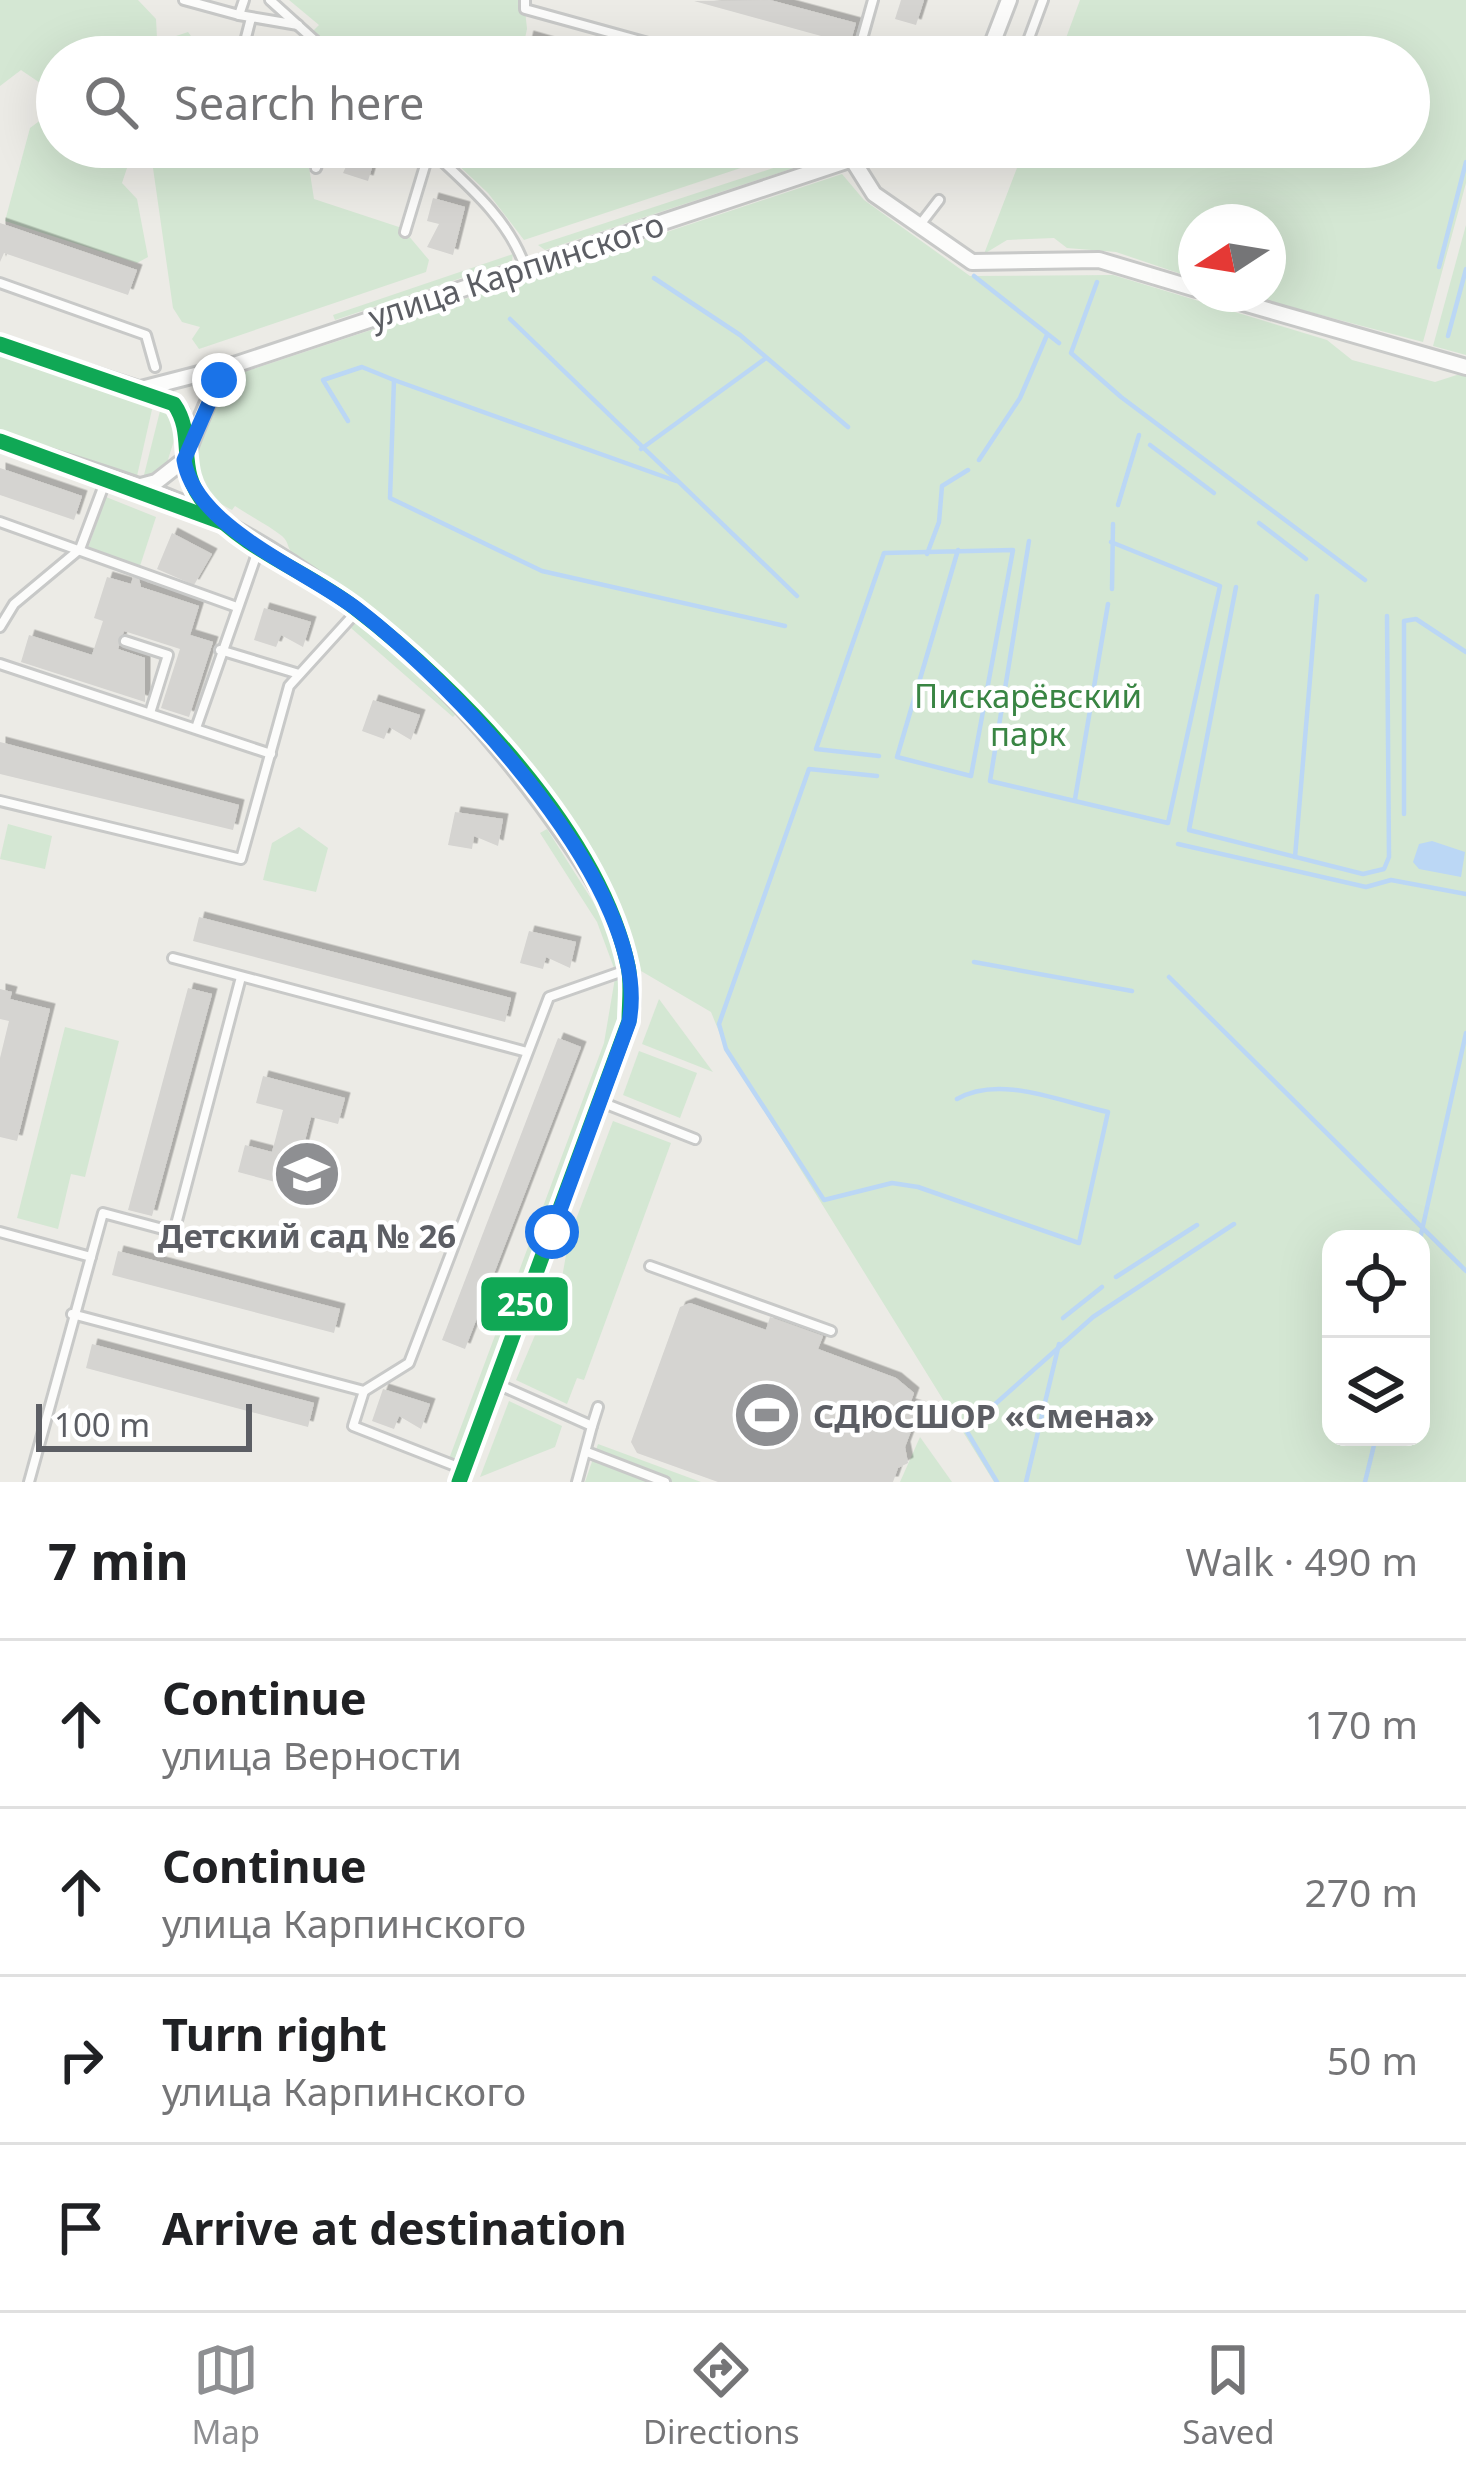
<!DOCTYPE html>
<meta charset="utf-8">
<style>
body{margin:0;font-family:"Noto Sans",sans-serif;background:#f6f6f6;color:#202124}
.controls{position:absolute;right:36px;bottom:36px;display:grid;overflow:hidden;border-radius:24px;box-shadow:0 12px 48px #0002}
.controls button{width:108px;height:108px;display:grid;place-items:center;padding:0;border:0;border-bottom:3px solid #e0e0e0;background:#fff;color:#202124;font:60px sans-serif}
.compass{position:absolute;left:1178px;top:204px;width:108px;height:108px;border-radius:50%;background:#fff;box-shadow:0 12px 48px #0002;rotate:258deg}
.scale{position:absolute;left:36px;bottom:30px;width:216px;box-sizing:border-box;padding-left:12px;border:6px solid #5c5e64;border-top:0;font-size:33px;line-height:42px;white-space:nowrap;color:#5c5e64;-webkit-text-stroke:9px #fff;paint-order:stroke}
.stop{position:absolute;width:36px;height:36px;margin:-27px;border:9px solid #1a73e8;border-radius:50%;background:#fff}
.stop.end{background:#1a73e8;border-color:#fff;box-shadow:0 3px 12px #0008}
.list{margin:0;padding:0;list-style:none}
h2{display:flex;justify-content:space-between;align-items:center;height:156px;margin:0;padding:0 48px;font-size:51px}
h2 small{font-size:39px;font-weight:400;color:#757577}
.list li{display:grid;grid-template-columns:78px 1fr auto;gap:36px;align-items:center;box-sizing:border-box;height:168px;padding:0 48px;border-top:3px solid #e0e0e0}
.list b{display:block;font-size:45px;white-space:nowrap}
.list p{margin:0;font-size:39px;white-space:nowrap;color:#757577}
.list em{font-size:39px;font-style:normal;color:#757577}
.icon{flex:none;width:66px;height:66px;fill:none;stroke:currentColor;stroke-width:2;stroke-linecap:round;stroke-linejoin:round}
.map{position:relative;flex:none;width:1466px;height:1482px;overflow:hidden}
.search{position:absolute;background:#fff;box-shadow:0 12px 48px #0002;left:36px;right:36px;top:36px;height:132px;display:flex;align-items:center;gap:30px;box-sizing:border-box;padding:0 42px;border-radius:66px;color:#757577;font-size:45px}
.sheet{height:828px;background:#fff}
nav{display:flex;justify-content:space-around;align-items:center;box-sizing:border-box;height:168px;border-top:3px solid #e0e0e0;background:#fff;font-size:33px;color:#757577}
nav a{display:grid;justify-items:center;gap:6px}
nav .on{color:#8e8f92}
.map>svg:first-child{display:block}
.green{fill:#d4e7d3;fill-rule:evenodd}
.water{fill:#bbd7f5}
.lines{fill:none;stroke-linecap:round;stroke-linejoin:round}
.stream{stroke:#bbd7f5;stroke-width:4.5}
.building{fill:#d5d4d1;filter:url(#shadow)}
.lane-casing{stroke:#c8c9c8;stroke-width:14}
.street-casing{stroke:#c8c9c8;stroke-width:20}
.lane{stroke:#fcfcfb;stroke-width:8}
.street{stroke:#fcfcfb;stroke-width:14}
.bus-1-casing{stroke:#fff;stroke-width:24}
.bus-1{stroke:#10a855;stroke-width:15}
.route{stroke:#1a73e8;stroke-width:15}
.labels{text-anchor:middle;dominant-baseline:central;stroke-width:9;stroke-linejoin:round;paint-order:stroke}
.street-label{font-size:33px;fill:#5c5e64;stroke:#fff}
.park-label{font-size:33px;fill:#398543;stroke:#fff}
.poi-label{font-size:33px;font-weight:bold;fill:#5c5e64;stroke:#fff}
.line-badge{stroke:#fff;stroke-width:4.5}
.badge-label{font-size:33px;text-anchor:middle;font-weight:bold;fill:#fff}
</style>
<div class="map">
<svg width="1466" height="1482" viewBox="0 0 1466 1482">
<defs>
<filter id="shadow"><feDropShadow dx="5.5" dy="-5.5" stdDeviation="0" flood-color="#0004"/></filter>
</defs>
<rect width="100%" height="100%" fill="#ecebe6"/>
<g class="green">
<path d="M0,0h138l18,19 2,38h-101v31l-8,1 -28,-19 -21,16z"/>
<path d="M289,0h235l3,29 -6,28h-158l-7,-7 -13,7 -32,-24 8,-8z"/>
<path d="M1080,0h386v183l-43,159 -182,-48h27v-72h-72v57l-80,-27 -49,-4 -13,-10 -47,2 -23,14 41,-107h384v-90h-350z"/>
<path d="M188,32l12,16 35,-3 -3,12h-68l3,-18z"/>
<path d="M57,108v39h77l-12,36 15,16 11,58 -11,6 -132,-42 25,-93z"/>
<path d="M150,147h165l-6,20 5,32 88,29 27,32 -3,12 -227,77 -7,-10 8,-12 -18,-5 -9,-14z"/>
<path d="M439,147h365l-280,93 -36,-47z"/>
<path d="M819,153l2,6 -276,91 -7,-5z"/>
<path d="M842,174l22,26 106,76 143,-1 214,65 25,20 83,22 31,-10v1110h-472l-268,-433 -15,-37 -70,-41c-28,-117 -145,-256 -235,-334 -35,-30 -76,-52 -111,-81 -9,-8 -5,-13 -13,-20 -14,-11 -32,-20 -47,-30l-3,4c-13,-7 -30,-16 -36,-31 -9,-26 27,-96 51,-108zM1331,1239h90v198h-90z"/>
<path d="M1466,225v130l-33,-9z"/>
<path d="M513,254l-1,7 -177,59 -2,-5z"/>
<path d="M0,354l153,51 -16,71 -137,-45z"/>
<path d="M161,407l14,11 2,13 -11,35 -23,13z"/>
<path d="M106,497l50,20 -16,49 -52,-18z"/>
<path d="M356,622l102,90 -5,5 -102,-89z"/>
<path d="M8,824l44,12 -7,33 -45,-10z"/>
<path d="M299,827l29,21 -12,44 -53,-12 9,-37z"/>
<path d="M547,829l57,90 15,46 -5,3 -17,-46 -57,-89z"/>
<path d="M621,976l2,25 -9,37 -157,424 -8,-3 155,-416 11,-65z"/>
<path d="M659,999l54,73 -71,-28z"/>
<path d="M65,1027l54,14 -34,136 -14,-3 -13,55 -41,-11z"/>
<path d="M639,1051l58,22 -17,45 -57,-23z"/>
<path d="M613,1121l58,22 -87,237 -7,-2 -10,26 -51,-24 39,-92 5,1 9,-51z"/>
<path d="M509,1401l53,25 -7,21 -75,30z"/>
<path d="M920,1437l32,45h-52z"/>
<path d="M598,1444l103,38h-116z"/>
</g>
<path class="water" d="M1432,841l33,11 -4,25 -42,-8 -6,-7 6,-18z"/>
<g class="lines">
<g class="stream">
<path d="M1439,267l27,-105"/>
<path d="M974,276l85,67"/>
<path d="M654,278l86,57 108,92"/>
<path d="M1097,282l-26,71 50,44 244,183"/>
<path d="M510,319l287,277"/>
<path d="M1448,336l18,-67"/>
<path d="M348,421l-25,-41 39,-13 32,13"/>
<path d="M1150,445l64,48"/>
<path d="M641,449l125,-91"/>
<path d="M979,460l41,-62 27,-63"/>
<path d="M676,481l-282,-101 -4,118 152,73 243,55"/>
<path d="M1118,505l21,-70"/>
<path d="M1259,523l47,36"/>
<path d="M1029,541l-39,240 178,42 52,-237 -109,-44"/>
<path d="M927,554l12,-32 3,-36 26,-16"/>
<path d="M1236,587l-47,243 174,44 21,-5 5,-12 -2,-241"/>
<path d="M1112,589l1,-65"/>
<path d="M879,756l-63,-7 68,-196 129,-3 -42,226 -74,-19 61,-207"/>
<path d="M877,776l-68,-7 -90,255 7,25 98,151 68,-17 26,4 161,56 29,-131c-47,-10 -108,-38 -151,-13"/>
<path d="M1075,799l33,-195"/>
<path d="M1404,814v-193l12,-2 50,33"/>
<path d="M1178,844l188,43 25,-7 75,14"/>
<path d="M1295,857l22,-261"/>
<path d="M974,962l158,29"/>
<path d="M1169,977l297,294"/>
<path d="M1420,1239l46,-206"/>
<path d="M1116,1277l81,-52"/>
<path d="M1063,1318l39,-31"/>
<path d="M997,1482l-31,-52 127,-113 141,-93"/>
<path d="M1026,1482l33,-138"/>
<path d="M1365,1482l11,-45"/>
</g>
</g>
<g class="building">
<path d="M901,0h23l-8,25 -21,-6z"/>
<path d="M694,1l76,-1 86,23 -6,21z"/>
<path d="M528,36l70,20v1h-75z"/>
<path d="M355,147h23l-10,34 -25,-8z"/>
<path d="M433,198l32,9 -12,48 -26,-8 12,-23 -12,-3z"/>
<path d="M0,223l137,47 -9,25 -124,-42 -4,9z"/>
<path d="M0,468l82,28 -8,24 -74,-25z"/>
<path d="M172,533l40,21 -18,31 -37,-16z"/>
<path d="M107,577l24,7 2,-7 6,2 2,8 58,19 -9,29 23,7 -24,75 -28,-9 19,-59 -56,-18 -6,18 27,9v44l-124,-40 8,-27 63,20 11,-34 -9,-3z"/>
<path d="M264,608l47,14 -8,25 -22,-12 -5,12 -22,-7z"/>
<path d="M373,700l47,15 -9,25 -22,-13 -5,12 -22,-8z"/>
<path d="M0,742l239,63 -6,25 -233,-56z"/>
<path d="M455,812l48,7 -5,27 -24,-10 -2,13 -24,-4z"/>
<path d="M199,917l312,81 -6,24 -312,-81z"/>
<path d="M529,931l47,11 -6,26 -24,-11 -3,12 -23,-6z"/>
<path d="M188,988l24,6 -60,222 -24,-6z"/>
<path d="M0,989l12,3 -2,7 40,10 -33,132 -17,-4v-79l9,-37 -9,-2z"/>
<path d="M558,1038l23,9 -116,302 -23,-9z"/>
<path d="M263,1076l82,22 -7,26 -27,-7 -11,43 27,7 -7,27 -82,-22 7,-27 27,7 11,-42 -27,-7z"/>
<path d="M118,1251l222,58 -6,24 -222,-58z"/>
<path d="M690,1303l76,27 4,-13 53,19 -5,13 78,29 18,15 -4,11 10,3 -15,40 3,16 -10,5 -5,14h-175l-81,-29 -6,-11 49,-135z"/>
<path d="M92,1344l222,59 -6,24 -222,-59z"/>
<path d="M383,1389l47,15 -9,25 -22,-13 -5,13 -22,-8z"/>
</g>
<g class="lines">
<defs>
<g id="lane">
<path d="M184,0l55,15 5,-15"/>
<path d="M270,0l63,57"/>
<path d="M525,0v9l174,48"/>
<path d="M239,15l59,10"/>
<path d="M241,57l10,-39"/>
<path d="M857,57l16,-57"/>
<path d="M1022,57l21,-57"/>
<path d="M427,147c37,35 81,70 98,120"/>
<path d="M316,168l7,-21"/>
<path d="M919,226l20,-26"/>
<path d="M405,232l25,-83"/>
<path d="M0,283l146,52 9,32"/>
<path d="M0,522l234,84"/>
<path d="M0,627l14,-23 66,-55 27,-72"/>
<path d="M125,641l43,14 -18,58"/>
<path d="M220,650l79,24"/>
<path d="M0,664l271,90"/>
<path d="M196,728l64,-183"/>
<path d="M0,801l241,58 48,-173 69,-76"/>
<path d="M173,958l354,94"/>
<path d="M601,1102l94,37"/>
<path d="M0,1232l91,25"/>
<path d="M650,1266l181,65"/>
<path d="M72,1314l292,77 45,-28 140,-366 80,-28"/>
<path d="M497,1384l95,42 6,-19"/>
<path d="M364,1391l-11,35 110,43"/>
<path d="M587,1452l78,30"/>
<path d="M29,1482l74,-269 71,19 67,-255"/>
<path d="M577,1482l15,-56"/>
</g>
<g id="street">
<path d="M987,57l22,-57"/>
<path d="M852,159l22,35 98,68 127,-2 97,29"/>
<path d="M1212,294l254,73"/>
<path d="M0,344l166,54 15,14 8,28"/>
<path d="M141,389l93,-24 654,-218"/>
<path d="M0,441c73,25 153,44 222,81 143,76 253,184 344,316 37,54 77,116 63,183l-170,461"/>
<path d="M137,487l19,-5 28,-22"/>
<path d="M216,516c-39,-46 -35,-50 -13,-102 8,-20 15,-33 31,-49"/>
</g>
</defs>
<use href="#lane" class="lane-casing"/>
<use href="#street" class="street-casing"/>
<use href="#lane" class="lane"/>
<use href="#street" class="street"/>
<defs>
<g id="bus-1">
<path d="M0,344l174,60c23,33 0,65 32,101 40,46 101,66 149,103 105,81 245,225 273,358 4,17 1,37 1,55l-170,461"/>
<path d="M0,441l224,82"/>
</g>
</defs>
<use href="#bus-1" class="bus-1-casing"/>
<use href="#bus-1" class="bus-1"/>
</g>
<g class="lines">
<path class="route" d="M219,380l-35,80c11,68 122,110 174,150 95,73 297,283 271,412l-77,210"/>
</g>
<defs>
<symbol id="school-disc" viewBox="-11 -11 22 22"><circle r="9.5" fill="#8e8f92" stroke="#fff"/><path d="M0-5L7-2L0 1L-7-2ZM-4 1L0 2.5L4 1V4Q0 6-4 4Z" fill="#fff"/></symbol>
<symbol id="stadium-disc" viewBox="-11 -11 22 22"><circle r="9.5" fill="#8e8f92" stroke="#fff"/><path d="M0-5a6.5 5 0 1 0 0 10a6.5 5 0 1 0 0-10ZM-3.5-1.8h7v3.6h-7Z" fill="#fff"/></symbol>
</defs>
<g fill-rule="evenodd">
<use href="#school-disc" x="269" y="1136" width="76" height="76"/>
<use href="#stadium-disc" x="729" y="1377" width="76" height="76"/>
</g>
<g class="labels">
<g class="street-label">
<text transform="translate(516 270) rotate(-18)">улица Карпинского</text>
</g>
<g class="park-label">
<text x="1028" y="695">Пискарёвский<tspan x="1028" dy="38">парк</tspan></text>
</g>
<g class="poi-label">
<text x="307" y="1235">Детский сад № 26</text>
<text x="813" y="1415" text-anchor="start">СДЮСШОР «Смена»</text>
</g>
</g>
<rect class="line-badge" x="479" y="1275" width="91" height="58" rx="12" fill="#10a855"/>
<g class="badge-label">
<text x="525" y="1316">250</text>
</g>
</svg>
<div class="controls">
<button><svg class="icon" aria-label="locate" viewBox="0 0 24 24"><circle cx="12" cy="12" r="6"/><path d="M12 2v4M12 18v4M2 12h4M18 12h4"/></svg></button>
<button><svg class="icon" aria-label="layers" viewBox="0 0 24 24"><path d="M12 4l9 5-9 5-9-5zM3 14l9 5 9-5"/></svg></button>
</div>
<svg class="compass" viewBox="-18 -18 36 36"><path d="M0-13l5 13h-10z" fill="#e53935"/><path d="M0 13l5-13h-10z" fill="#757577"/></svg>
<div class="scale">100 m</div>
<div class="stop" style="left:552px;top:1232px"></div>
<div class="stop end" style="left:219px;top:380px"></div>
<div class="search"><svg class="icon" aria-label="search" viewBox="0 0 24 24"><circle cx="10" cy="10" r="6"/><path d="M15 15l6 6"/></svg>Search here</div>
</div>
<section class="sheet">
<h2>7 min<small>Walk · 490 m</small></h2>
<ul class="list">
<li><svg class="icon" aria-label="ahead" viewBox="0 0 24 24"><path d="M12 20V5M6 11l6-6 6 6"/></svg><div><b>Continue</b><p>улица Верности</p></div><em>170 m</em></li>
<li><svg class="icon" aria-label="ahead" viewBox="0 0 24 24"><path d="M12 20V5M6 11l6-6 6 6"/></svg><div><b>Continue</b><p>улица Карпинского</p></div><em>270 m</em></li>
<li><svg class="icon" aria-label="right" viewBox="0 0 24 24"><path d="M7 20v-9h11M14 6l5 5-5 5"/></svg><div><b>Turn right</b><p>улица Карпинского</p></div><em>50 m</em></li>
<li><svg class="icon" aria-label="arrive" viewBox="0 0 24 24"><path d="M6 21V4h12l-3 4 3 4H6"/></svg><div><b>Arrive at destination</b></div></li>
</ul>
</section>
<nav>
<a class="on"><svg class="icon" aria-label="map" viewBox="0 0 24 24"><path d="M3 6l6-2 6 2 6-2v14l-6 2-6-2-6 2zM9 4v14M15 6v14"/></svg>Map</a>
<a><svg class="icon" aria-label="directions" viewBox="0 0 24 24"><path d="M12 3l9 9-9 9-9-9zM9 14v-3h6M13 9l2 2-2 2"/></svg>Directions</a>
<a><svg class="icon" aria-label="saved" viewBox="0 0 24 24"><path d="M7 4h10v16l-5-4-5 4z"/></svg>Saved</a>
</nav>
